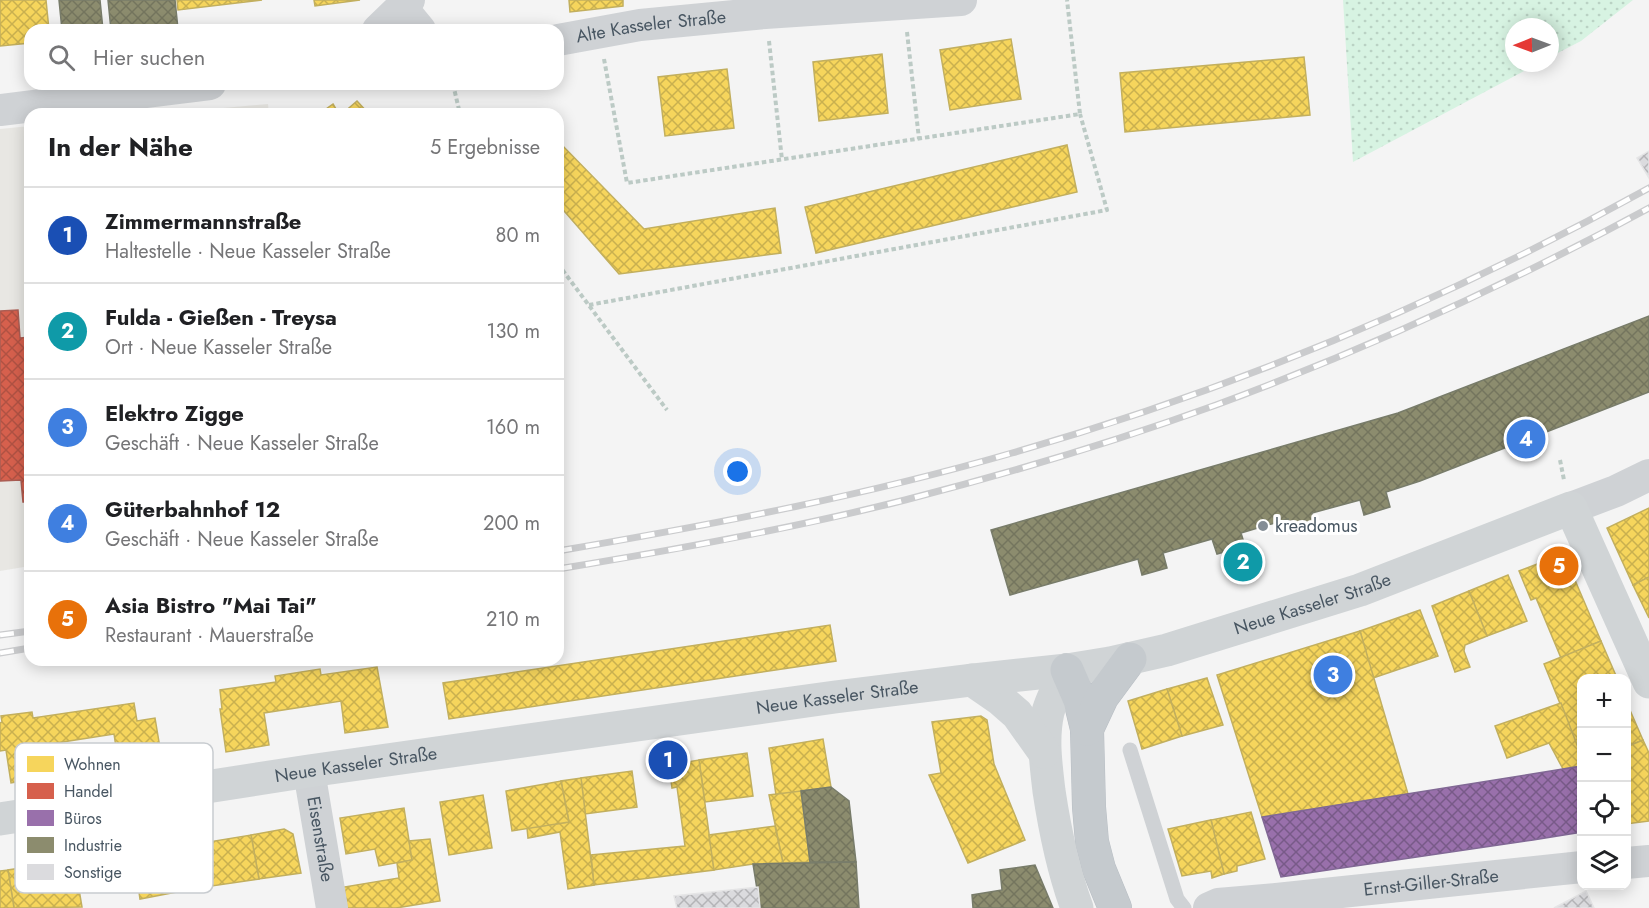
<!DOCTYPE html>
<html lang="de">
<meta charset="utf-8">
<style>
body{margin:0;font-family:Jost,sans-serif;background:#f2f2f2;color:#202124}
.controls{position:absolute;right:18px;bottom:18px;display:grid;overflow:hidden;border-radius:12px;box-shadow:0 3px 15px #0003}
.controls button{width:54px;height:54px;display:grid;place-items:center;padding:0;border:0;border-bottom:2px solid #e0e0e0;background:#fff;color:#202124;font:30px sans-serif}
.compass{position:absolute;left:1505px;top:18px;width:54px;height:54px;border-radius:50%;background:#fff;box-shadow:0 3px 15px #0003;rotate:269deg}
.you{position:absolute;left:738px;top:472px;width:21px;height:21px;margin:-15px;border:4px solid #fff;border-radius:50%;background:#1a73e8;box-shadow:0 0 0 9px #1a73e833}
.badge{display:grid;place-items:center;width:39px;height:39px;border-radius:50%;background:#848d95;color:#fff;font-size:20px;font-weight:700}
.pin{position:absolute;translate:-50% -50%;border:3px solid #fff;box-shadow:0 2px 6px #0006}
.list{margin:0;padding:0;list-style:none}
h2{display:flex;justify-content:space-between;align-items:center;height:78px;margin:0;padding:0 24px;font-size:26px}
h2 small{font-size:20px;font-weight:400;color:#757577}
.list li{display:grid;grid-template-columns:39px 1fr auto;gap:18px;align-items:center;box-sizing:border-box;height:96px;padding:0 24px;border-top:2px solid #e0e0e0}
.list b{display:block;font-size:22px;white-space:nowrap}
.list p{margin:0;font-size:20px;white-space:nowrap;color:#757577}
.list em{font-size:20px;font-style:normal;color:#757577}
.icon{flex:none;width:33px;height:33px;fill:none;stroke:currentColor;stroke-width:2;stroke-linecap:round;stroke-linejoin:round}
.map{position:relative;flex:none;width:1649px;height:908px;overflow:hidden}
.search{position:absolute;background:#fff;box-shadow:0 3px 15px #0003;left:24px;top:24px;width:540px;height:66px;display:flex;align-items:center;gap:15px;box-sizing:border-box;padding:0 21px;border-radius:18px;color:#757577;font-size:22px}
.panel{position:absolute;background:#fff;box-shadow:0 3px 15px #0003;left:24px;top:108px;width:540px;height:558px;border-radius:18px}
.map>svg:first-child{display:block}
.commercial{fill:#e8e7e3}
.grass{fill:url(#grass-dots)}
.homes{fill:url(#homes-cross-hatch);stroke:#c2af5e;stroke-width:1.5}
.shops{fill:url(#shops-cross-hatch);stroke:#ab5d53;stroke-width:1.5}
.offices{fill:url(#offices-cross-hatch);stroke:#816895;stroke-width:1.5}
.industry{fill:url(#industry-cross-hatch);stroke:#787c6a;stroke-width:1.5}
.building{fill:url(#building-cross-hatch);stroke:#e5e5e6;stroke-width:1.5}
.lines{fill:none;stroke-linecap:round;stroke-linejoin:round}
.trunk-casing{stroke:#b8bec4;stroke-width:34}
.path{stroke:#bccac5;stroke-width:4;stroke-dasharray:4.5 3;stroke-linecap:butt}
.service{stroke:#cfd2d5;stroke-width:15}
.minor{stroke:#cfd2d5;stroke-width:32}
.secondary{stroke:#d0d4d6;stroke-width:33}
.trunk{stroke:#c5cace;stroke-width:33}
.rail-casing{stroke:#cacbcd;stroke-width:7}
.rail{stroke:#fff;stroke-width:4.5;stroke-dasharray:14;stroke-linecap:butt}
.poi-dot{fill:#848d95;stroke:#fff;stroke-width:2}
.labels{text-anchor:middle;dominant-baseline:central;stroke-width:6;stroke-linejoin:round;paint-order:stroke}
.street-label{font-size:18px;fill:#485662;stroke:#fff}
.poi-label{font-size:18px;fill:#485662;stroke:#fff;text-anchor:start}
.key{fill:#fff;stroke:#c8ccd0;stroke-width:1.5}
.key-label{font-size:16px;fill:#485662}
</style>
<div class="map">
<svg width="1649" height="908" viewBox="0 0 1649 908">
<defs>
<pattern id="grass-dots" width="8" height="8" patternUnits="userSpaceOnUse" patternTransform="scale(1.5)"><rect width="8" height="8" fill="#d7f3e2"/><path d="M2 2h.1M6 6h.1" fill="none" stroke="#bad2c4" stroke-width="1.8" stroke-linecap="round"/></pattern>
<pattern id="homes-cross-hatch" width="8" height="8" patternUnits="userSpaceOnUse" patternTransform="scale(1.5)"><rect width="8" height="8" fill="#f6d55c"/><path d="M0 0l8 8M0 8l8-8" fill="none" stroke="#c9b04f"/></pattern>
<pattern id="shops-cross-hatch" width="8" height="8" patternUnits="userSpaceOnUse" patternTransform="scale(1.5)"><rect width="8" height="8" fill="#d6604d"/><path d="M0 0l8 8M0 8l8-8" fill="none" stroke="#b05243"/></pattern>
<pattern id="offices-cross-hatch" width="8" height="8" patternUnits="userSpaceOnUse" patternTransform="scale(1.5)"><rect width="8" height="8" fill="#9970ab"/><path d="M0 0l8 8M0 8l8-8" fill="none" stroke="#785a88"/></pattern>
<pattern id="industry-cross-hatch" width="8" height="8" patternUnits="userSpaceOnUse" patternTransform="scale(1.5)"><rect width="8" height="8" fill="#8c8c6e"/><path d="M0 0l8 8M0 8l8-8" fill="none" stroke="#74755e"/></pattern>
<pattern id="building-cross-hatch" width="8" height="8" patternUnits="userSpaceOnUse" patternTransform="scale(1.5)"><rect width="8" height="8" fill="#dbdbde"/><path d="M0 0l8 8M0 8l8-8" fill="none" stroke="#b4b4b7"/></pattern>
</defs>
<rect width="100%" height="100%" fill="#f4f4f4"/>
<g class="commercial">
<path d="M268,104l1,10h-112z"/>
<path d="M30,126v440l-30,5v-442z"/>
</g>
<path class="grass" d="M1343,0h290l-52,41 -31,16v-30h-36v36h25l-186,99z"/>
<g class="homes">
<path d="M0,0h46l3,30h-19v13l-30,3z"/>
<path d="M177,0h85l-84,10z"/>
<path d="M314,0h46l-45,6z"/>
<path d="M569,0h54v6l-53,6z"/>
<path d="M1011,39l10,60 -71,11 -10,-60z"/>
<path d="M882,54l6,59 -69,8 -6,-59z"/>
<path d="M1304,57l6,58 -185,17 -5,-59z"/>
<path d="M727,69l7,59 -69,8 -7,-59z"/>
<path d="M357,101l12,13h-27z"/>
<path d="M333,104l6,10h-20z"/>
<path d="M558,141l86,88 131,-21 6,45 -162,21 -61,-70z"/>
<path d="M1067,145l10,47 -261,61 -11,-46z"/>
<path d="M1649,508v69l-16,8 -26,-57z"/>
<path d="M1558,556l8,3 35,82 -40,17 -25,-60 -5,2 -12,-29z"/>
<path d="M1508,575l19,46 -40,15 -18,-45z"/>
<path d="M1649,577v41l-16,-33z"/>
<path d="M1469,591l18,45 -22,9 -1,6 6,16 -15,5 -23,-66z"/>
<path d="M1420,610l18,46 -65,22 -13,-47z"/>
<path d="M830,625l6,36 -387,58 -6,-36z"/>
<path d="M1360,631l48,163 -146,23 -45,-142z"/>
<path d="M1601,641l16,37h-35v80l-38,-94z"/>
<path d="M377,667l11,60 -43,6 -4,-32 -77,12 5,32 -43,7 -6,-43h2l-2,-19 56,-8 -1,-6 45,-7 1,6z"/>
<path d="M1207,678l16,47 -41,11 -15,-47z"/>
<path d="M1167,689l15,47 -40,13 -14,-48z"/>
<path d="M1626,701l17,39 -17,7z"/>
<path d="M134,703l3,18 18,-3 7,42 -43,7 -5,-33 -77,12 5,32 -31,5 -5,-33 -6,1v-28l2,-1 -1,-6 31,-4 1,6z"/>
<path d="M1561,703l21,55v8l-19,3 -14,-26 -42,15 -12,-32z"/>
<path d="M981,716l6,4 7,44 31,76 -57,23 -39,-88 12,-2 -9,-51z"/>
<path d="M823,739l8,48 -55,8 -7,-47z"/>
<path d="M1643,740l6,13v68l-23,3v-77z"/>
<path d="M747,753l6,43 -48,6 -6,-42z"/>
<path d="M699,760l15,110 -120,15 -3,-30 94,-9 -8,-59 -5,1 -3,-23z"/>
<path d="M632,771l5,36 -52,7 -4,-36z"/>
<path d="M581,778l13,107 -26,4 -8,-57 -32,6 -1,-10 42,-6 -8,-41z"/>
<path d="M561,781l8,41 -57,9 -6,-40z"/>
<path d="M801,791l9,71 -27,1 -14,-68z"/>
<path d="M483,795l9,53 -43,7 -9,-53z"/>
<path d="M404,808l8,52 -33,6 -4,-17 -29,5 -6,-36z"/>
<path d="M1251,812l14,47 -28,7v5l-13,3 -13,-54z"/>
<path d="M1211,820l13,54 -12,4 -1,-7 -29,5 -14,-47z"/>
<path d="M775,826l8,37 -30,1 -39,6 -5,-35z"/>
<path d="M284,829l9,5 8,39 -42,6 -8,-44z"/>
<path d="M251,835l8,44 -61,9 -8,-43z"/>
<path d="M430,839l10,62 -44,7h-49l-3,-21 55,-9 -2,-15 15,-3 -3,-19z"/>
<path d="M190,845l8,43 -58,11 -4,-28h5l-4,-18z"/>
<path d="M74,860l8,47 -68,1 -6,-38z"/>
<path d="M8,870l6,38h-14v-37z"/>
</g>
<path class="shops" d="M18,310l2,28 10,-1v165h-7l-2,-22 -21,1v-170z"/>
<path class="offices" d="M1582,766v66l-49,8 -252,37 -19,-60z"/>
<g class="industry">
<path d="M59,0h41l3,30h-41z"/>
<path d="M108,0h67l3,29 -67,1z"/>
<path d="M1649,316v76l-229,89 -34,11 4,15 -26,8 -4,-15 -48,13 3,12 -24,7 -3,-13 -47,14 4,13 -28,8 -5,-15 -49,14 4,15 -25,7 -4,-16 -128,36 -19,-65 407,-117z"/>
<path d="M831,787l18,14 7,61h-46l-9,-71z"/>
<path d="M856,862l3,46h-99l-7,-44z"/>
<path d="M1035,865l18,43h-80l-1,-13 30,-5 -2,-20z"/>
</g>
<g class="building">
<path d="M1649,151v27l-12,-20z"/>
<path d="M758,887l2,21h-83l-3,-12z"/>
<path d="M1586,891l8,17h-40z"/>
</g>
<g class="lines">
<defs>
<g id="trunk">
<path d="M1067,670l13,30 7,29 2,78 3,35 7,27 16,39"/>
<path d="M1087,729l15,-32 28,-38"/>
</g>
</defs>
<use href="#trunk" class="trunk-casing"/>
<g class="path">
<path d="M907,32l12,107"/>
<path d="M769,41l13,119"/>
<path d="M604,59l23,124 453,-69 -13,-114"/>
<path d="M453,84l7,30"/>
<path d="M558,264l109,146"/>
<path d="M589,305l518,-95 -27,-96"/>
<path d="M1560,460l4,20"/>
</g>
<path class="service" d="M1130,750l47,149 7,9"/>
<g class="minor">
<path d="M402,8l18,22"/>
<path d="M378,30l31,-30"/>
<path id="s1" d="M558,40l82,-15 125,-12 196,-13"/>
<path d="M0,110l210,-26"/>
<path d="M1571,508l45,-17 33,-16"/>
<path id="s2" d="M309,771l23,137"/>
<path d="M1626,863l23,-2"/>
<path id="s3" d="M1209,908l9,-4 47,-4 317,-33"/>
</g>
<g class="secondary">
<path d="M1067,670c-7,13 -15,28 -19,42 -6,26 -2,53 1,79 6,40 14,79 28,117"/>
<path d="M972,680l29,20 16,14 27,38"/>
<path id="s4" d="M0,819l309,-48 526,-74 137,-17 95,-10 43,-7 57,-13 193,-60 211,-82 78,174"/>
</g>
<use href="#trunk" class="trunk"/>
<defs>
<g id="rail">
<path d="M558,551c153,-26 305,-55 454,-98 221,-63 436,-154 637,-265"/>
<path d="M558,569c116,-19 233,-40 347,-69 105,-27 209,-58 311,-95 149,-55 293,-121 433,-197"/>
<path d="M0,635l30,-4"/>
<path d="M0,653l30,-5"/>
</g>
</defs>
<use href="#rail" class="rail-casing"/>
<use href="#rail" class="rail"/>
</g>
<circle class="poi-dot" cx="1263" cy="526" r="6"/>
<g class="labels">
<g class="street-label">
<text stroke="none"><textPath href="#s1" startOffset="94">Alte Kasseler Straße</textPath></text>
<text stroke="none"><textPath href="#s4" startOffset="1332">Neue Kasseler Straße</textPath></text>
<text stroke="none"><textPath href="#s4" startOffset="846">Neue Kasseler Straße</textPath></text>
<text stroke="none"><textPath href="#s4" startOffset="360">Neue Kasseler Straße</textPath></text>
<text stroke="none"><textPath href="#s2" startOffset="69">Eisenstraße</textPath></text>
<text stroke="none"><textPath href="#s3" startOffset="224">Ernst-Giller-Straße</textPath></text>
</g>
<g class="poi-label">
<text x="1275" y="526">kreadomus</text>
</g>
</g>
<rect x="15" y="743" width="198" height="150" rx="9" class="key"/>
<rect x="27" y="756" width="27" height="16" fill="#f6d55c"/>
<rect x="27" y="783" width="27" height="16" fill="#d6604d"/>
<rect x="27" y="810" width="27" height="16" fill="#9970ab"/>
<rect x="27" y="837" width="27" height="16" fill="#8c8c6e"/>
<rect x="27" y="864" width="27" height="16" fill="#dbdbde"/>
<g class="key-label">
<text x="64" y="770">Wohnen</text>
<text x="64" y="797">Handel</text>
<text x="64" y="824">Büros</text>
<text x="64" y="851">Industrie</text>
<text x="64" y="878">Sonstige</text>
</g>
</svg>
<div class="controls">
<button>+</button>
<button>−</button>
<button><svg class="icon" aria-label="locate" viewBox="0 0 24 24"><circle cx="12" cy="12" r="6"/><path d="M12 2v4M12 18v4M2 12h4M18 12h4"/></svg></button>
<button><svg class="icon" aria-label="layers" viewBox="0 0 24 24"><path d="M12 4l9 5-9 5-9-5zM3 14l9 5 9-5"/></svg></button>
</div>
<svg class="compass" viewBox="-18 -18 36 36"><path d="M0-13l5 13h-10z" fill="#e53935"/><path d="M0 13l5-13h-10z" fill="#757577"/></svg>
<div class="you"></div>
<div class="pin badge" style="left:668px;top:760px;background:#1a4fb4">1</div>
<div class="pin badge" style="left:1243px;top:562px;background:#0f9aa8">2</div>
<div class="pin badge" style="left:1333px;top:675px;background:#3f7fe0">3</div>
<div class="pin badge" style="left:1526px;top:439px;background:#3f7fe0">4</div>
<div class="pin badge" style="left:1559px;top:566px;background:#e8710a">5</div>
<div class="search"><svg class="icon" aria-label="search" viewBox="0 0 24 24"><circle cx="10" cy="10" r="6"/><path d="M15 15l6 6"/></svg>Hier suchen</div>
<section class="panel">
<h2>In der Nähe<small>5 Ergebnisse</small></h2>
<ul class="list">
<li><span class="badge" style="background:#1a4fb4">1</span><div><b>Zimmermannstraße</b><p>Haltestelle · Neue Kasseler Straße</p></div><em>80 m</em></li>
<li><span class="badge" style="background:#0f9aa8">2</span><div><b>Fulda - Gießen - Treysa</b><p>Ort · Neue Kasseler Straße</p></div><em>130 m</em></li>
<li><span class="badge" style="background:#3f7fe0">3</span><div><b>Elektro Zigge</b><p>Geschäft · Neue Kasseler Straße</p></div><em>160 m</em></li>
<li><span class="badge" style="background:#3f7fe0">4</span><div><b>Güterbahnhof 12</b><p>Geschäft · Neue Kasseler Straße</p></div><em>200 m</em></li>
<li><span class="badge" style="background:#e8710a">5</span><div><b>Asia Bistro &quot;Mai Tai&quot;</b><p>Restaurant · Mauerstraße</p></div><em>210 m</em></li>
</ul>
</section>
</div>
